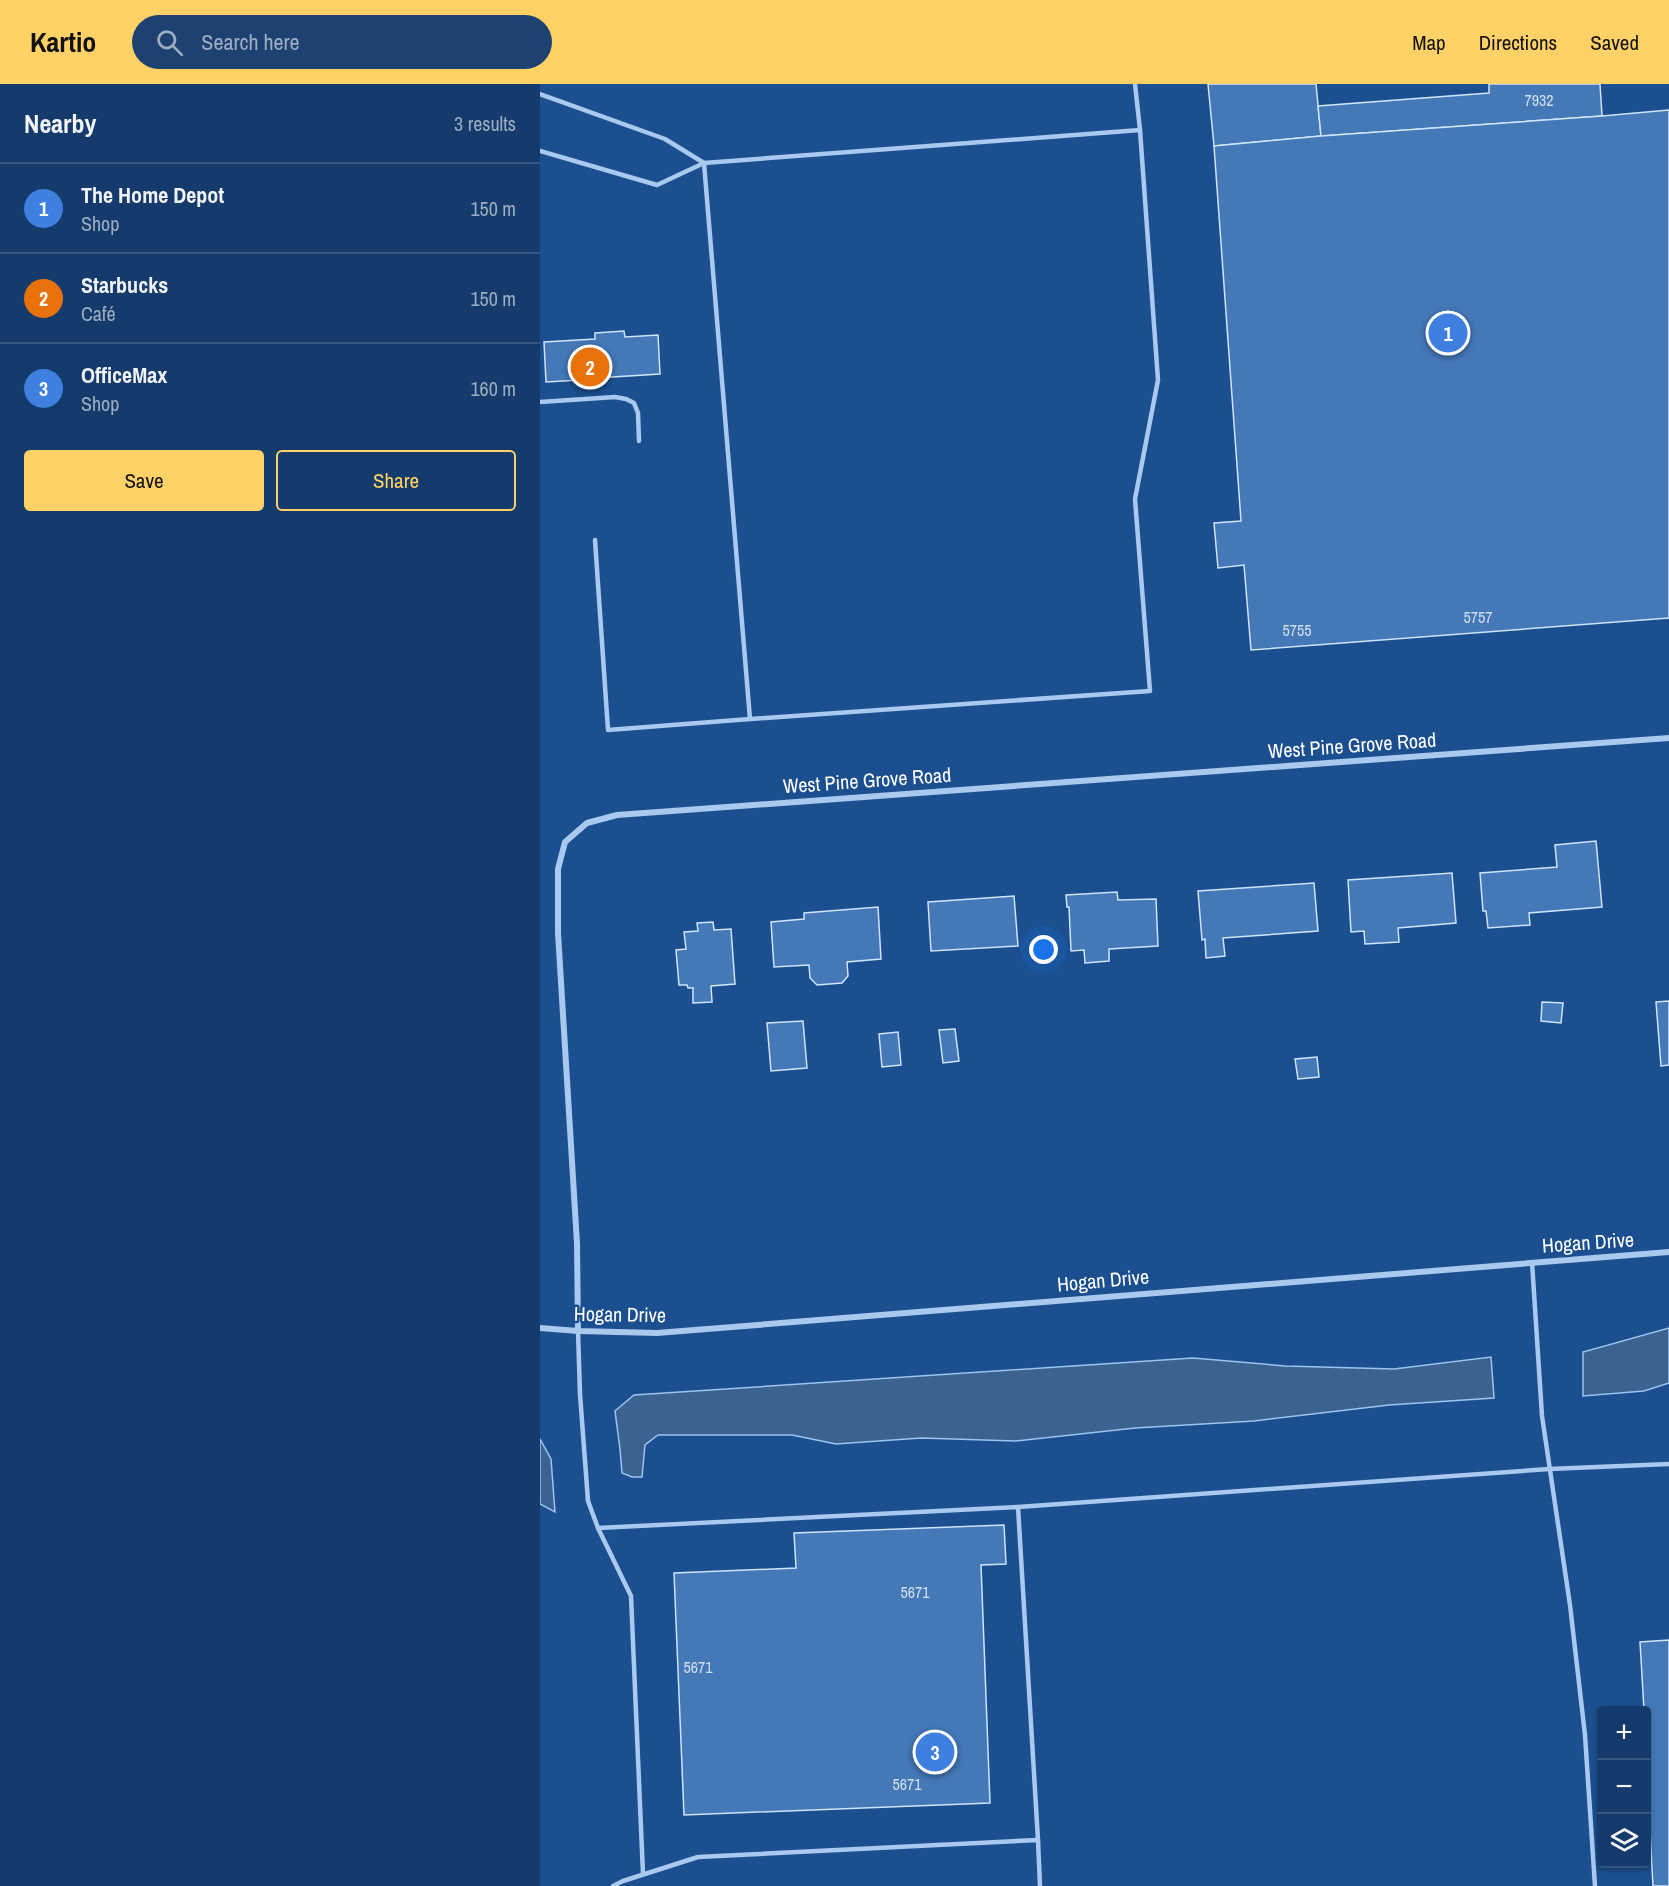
<!DOCTYPE html>
<meta charset="utf-8">
<style>
body{margin:0;font-family:"Archivo Narrow",sans-serif;background:#1d4271;color:#f1f3f6}
.controls{position:absolute;right:18px;bottom:18px;display:grid;overflow:hidden;border-radius:6px;box-shadow:0 2px 4px #0004}
.controls button{width:54px;height:54px;display:grid;place-items:center;padding:0;border:0;border-bottom:2px solid #33557e;background:#143b6b;color:#f1f3f6;font:30px sans-serif}
.you{position:absolute;left:504px;top:866px;width:21px;height:21px;margin:-15px;border:4px solid #fff;border-radius:50%;background:#1a73e8;box-shadow:0 0 0 9px #1a73e833}
.badge{display:grid;place-items:center;width:39px;height:39px;border-radius:50%;background:#ffd166;color:#fff;font-size:20px;font-weight:700}
.pin{position:absolute;translate:-50% -50%;border:3px solid #fff;box-shadow:0 2px 6px #0006}
.list{margin:0;padding:0;list-style:none}
h2{display:flex;justify-content:space-between;align-items:center;height:78px;margin:0;padding:0 24px;font-size:26px}
h2 small{font-size:20px;font-weight:400;color:#9dadc1}
.list li{display:grid;grid-template-columns:39px 1fr auto;gap:18px;align-items:center;box-sizing:border-box;height:90px;padding:0 24px;border-top:2px solid #33557e}
.list b{display:block;font-size:22px;white-space:nowrap}
.list p{margin:0;font-size:20px;white-space:nowrap;color:#9dadc1}
.list em{font-size:20px;font-style:normal;color:#9dadc1}
.actions{display:flex;gap:12px;padding:18px 24px}
.actions a{flex:1;padding:14px 0;border:2px solid #ffd166;border-radius:6px;text-align:center;font-size:21px;color:#ffd166}
.actions .main{background:#ffd166;color:#111}
.icon{flex:none;width:33px;height:33px;fill:none;stroke:currentColor;stroke-width:2;stroke-linecap:round;stroke-linejoin:round}
.map{position:relative;flex:none;width:1129px;height:1802px;overflow:hidden}
header{display:flex;align-items:center;gap:36px;box-sizing:border-box;height:84px;padding:0 30px;background:#ffd166;color:#111}
header strong{font-size:28px}
nav{display:flex;gap:33px;margin-inline-start:auto;font-size:21px}
.search{width:420px;height:54px;background:#1d4271;display:flex;align-items:center;gap:15px;box-sizing:border-box;padding:0 21px;border-radius:33px;color:#9dadc1;font-size:22px}
main{display:flex}
aside{flex:1;background:#143b6b}
.map>svg:first-child{display:block}
.water{fill:#3c6290;stroke:#9cc4f0;stroke-width:1.5}
.building{fill:#4478b7;stroke:#cfe3fa;stroke-width:1.5}
.lines{fill:none;stroke-linecap:round;stroke-linejoin:round}
.service{stroke:#a9c9ee;stroke-width:4.5}
.minor{stroke:#a9c9ee;stroke-width:6}
.labels{text-anchor:middle;dominant-baseline:central;stroke-width:5;stroke-linejoin:round;paint-order:stroke}
.number-label{font-size:16px;fill:#d0dded}
.street-label{font-size:20px;fill:#fff;stroke:#1b4f8f}
</style>
<header>
<strong>Kartio</strong>
<div class="search"><svg class="icon" aria-label="search" viewBox="0 0 24 24"><circle cx="10" cy="10" r="6"/><path d="M15 15l6 6"/></svg>Search here</div>
<nav><a>Map</a><a>Directions</a><a>Saved</a></nav>
</header>
<main>
<aside>
<h2>Nearby<small>3 results</small></h2>
<ul class="list">
<li><span class="badge" style="background:#3f7fe0">1</span><div><b>The Home Depot</b><p>Shop</p></div><em>150 m</em></li>
<li><span class="badge" style="background:#e8710a">2</span><div><b>Starbucks</b><p>Café</p></div><em>150 m</em></li>
<li><span class="badge" style="background:#3f7fe0">3</span><div><b>OfficeMax</b><p>Shop</p></div><em>160 m</em></li>
</ul>
<div class="actions"><a class="main">Save</a><a>Share</a></div>
</aside>
<div class="map">
<svg width="1129" height="1802" viewBox="0 0 1129 1802">
<rect width="100%" height="100%" fill="#1b4f8f"/>
<g class="water">
<path d="M1129,1244v55l-25,8 -61,5v-44z"/>
<path d="M951,1273l3,41 -105,7 -135,16 -119,7 -119,13 -95,-3 -85,6 -44,-9h-134l-13,10 -3,32h-10l-10,-4 -2,-24 -5,-38 19,-16 559,-37 92,8 109,3z"/>
<path d="M0,1355l11,20 4,53 -15,-8z"/>
</g>
<g class="building">
<path d="M668,0h108l5,52 -107,10z"/>
<path d="M949,0h111l2,32 -281,20 -3,-30 171,-13z"/>
<path d="M1129,26v508l-418,32 -7,-85 -26,3 -4,-45 27,-2 -27,-375 107,-10 281,-20z"/>
<path d="M84,247l1,6 33,-2 2,39 -63,4 1,6 -17,1v-5l-35,2 -2,-40 51,-3v-6z"/>
<path d="M1056,757l6,66 -73,6 1,12 -42,3 -2,-17h-3l-3,-38 77,-6 -2,-22z"/>
<path d="M912,789l4,50 -58,5 1,14 -34,2 -1,-13 -13,1 -3,-52z"/>
<path d="M774,799l4,48 -95,7 2,18 -19,2 -1,-19 -3,1 -4,-49z"/>
<path d="M577,808l1,8 38,-1 2,47 -49,3v12l-24,2 -1,-13 -13,1 -2,-44h-2l-1,-12z"/>
<path d="M474,812l4,50 -87,5 -3,-49z"/>
<path d="M338,823l3,52 -34,3 1,14 -6,7 -25,2 -7,-7 -1,-13 -35,2 -3,-45 33,-3v-6z"/>
<path d="M173,838l1,8 17,-1 4,55 -24,2 1,16 -19,1v-15h-5l-1,-3h-8l-3,-35 10,-1 -2,-17 14,-1 -1,-8z"/>
<path d="M1129,917v64l-8,1 -5,-64z"/>
<path d="M1002,918l21,1 -2,20 -20,-2z"/>
<path d="M263,937l4,47 -36,3 -4,-48z"/>
<path d="M415,945l4,32 -16,2 -4,-33z"/>
<path d="M358,948l3,33 -19,2 -3,-33z"/>
<path d="M777,973l2,20 -21,2 -3,-20z"/>
<path d="M464,1441l2,39 -25,1 9,238 -306,12 -10,-242 122,-5 -2,-35z"/>
<path d="M1129,1556v246h-16l-7,-129v-47h-2l-4,-68z"/>
</g>
<g class="lines">
<g class="service">
<path d="M0,10l125,45 39,24"/>
<path d="M0,67l117,34 47,-22 436,-33 -5,-46"/>
<path d="M164,79l46,556 400,-28 -15,-192 23,-119 -18,-250"/>
<path d="M0,318l75,-5 11,2 8,4 4,10 1,28"/>
<path d="M55,456l13,190 142,-11"/>
<path d="M992,1178l10,154 28,189 15,130 10,151"/>
<path d="M38,1247l2,63 8,107 10,27 33,68 12,278"/>
<path d="M478,1423l531,-38 120,-5"/>
<path d="M58,1444l420,-21 20,333"/>
<path d="M73,1802l10,-5 75,-24 340,-17 2,46"/>
</g>
<g class="minor">
<path d="M0,1244l38,3 79,2 1012,-81"/>
<path d="M38,1247l-1,-88 -19,-310v-64l7,-27 22,-19 30,-8 1052,-77"/>
</g>
</g>
<g class="labels">
<g class="number-label">
<text x="999" y="16">7932</text>
<text x="938" y="533">5757</text>
<text x="757" y="546">5755</text>
<text x="375" y="1508">5671</text>
<text x="158" y="1583">5671</text>
<text x="367" y="1700">5671</text>
</g>
<g class="street-label">
<text transform="translate(812 661) rotate(-4)">West Pine Grove Road</text>
<text transform="translate(327 696) rotate(-4)">West Pine Grove Road</text>
<text transform="translate(1048 1158) rotate(-4)">Hogan Drive</text>
<text transform="translate(563 1196) rotate(-5)">Hogan Drive</text>
<text transform="translate(80 1230) rotate(1)">Hogan Drive</text>
</g>
</g>
</svg>
<div class="controls">
<button>+</button>
<button>−</button>
<button><svg class="icon" aria-label="layers" viewBox="0 0 24 24"><path d="M12 4l9 5-9 5-9-5zM3 14l9 5 9-5"/></svg></button>
</div>
<div class="you"></div>
<div class="pin badge" style="left:908px;top:249px;background:#3f7fe0">1</div>
<div class="pin badge" style="left:50px;top:283px;background:#e8710a">2</div>
<div class="pin badge" style="left:395px;top:1668px;background:#3f7fe0">3</div>
</div>
</main>
